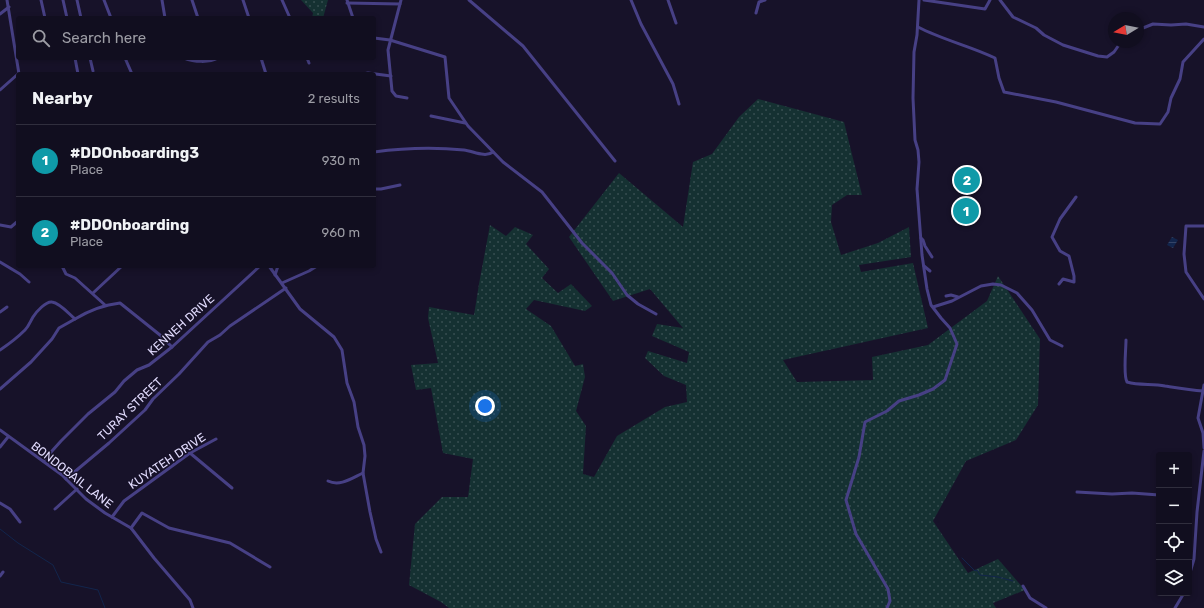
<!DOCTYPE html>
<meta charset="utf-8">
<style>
body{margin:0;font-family:Rubik,sans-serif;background:#1a1728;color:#f1f3f6}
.controls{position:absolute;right:12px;bottom:12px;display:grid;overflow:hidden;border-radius:4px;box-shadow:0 2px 6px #0003}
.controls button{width:36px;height:36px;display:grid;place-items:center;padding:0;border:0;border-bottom:1px solid #302e3d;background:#110e1f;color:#f1f3f6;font:20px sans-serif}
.compass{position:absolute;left:1108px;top:12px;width:36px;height:36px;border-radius:50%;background:#110e1f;box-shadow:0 2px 6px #0003;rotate:260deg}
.you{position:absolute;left:485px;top:406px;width:14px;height:14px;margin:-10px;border:3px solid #fff;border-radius:50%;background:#1a73e8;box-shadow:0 0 0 6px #1a73e833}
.badge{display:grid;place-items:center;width:26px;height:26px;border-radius:50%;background:#8c9099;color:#fff;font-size:13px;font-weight:700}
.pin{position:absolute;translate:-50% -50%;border:2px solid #fff;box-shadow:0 1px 4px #0006}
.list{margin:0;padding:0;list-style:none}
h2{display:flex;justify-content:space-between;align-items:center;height:52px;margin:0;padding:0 16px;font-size:17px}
h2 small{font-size:13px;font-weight:400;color:#9c9ca4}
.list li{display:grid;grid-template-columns:26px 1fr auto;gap:12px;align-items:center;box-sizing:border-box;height:72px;padding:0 16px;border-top:1px solid #302e3d}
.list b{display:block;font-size:15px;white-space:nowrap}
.list p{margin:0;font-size:13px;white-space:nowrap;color:#9c9ca4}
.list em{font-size:13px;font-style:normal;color:#9c9ca4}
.icon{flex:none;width:22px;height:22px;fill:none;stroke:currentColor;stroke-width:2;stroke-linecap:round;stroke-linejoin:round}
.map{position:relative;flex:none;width:1204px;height:608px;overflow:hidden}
.search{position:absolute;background:#110e1f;box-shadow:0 2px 6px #0003;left:16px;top:16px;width:360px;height:44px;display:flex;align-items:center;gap:10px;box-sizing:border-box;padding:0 14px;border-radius:4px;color:#9c9ca4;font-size:15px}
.panel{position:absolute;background:#110e1f;box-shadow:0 2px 6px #0003;left:16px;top:72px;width:360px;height:196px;border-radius:4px}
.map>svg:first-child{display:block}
.grass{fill:url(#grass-dots)}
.water{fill:url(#water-rules)}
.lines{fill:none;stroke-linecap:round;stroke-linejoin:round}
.stream{stroke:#12254c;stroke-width:1}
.street{stroke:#474085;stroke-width:3}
.labels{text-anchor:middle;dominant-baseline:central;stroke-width:3;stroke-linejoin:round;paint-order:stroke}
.street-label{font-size:12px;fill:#e1dbfd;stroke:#171229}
</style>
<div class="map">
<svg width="1204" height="608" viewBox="0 0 1204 608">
<defs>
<pattern id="grass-dots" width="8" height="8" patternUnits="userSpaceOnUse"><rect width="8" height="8" fill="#153132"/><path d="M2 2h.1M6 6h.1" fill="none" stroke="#374e51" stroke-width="1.8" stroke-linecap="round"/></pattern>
<pattern id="water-rules" width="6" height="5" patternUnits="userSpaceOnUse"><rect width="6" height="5" fill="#12254c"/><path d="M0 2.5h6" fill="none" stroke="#344467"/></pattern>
</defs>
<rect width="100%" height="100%" fill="#171229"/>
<g class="grass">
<path d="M301,0h27l-5,18h-11l1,-5z"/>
<path d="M758,99l86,23 18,73h-15l-15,10 -1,17 10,33 37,-12 31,-16 2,30 -52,8 2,7 52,-9 15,65 -145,32 14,22 76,-2 -1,-23 56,-12 59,-44 11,-25 42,63 -2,66 -22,35 -50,21 -33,60 35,52 30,-14 27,31 -32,13 3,5h-547l-8,-6 -32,-17 6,-61 27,-27h26l5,-38 -30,-6 -12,-65 -15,2 -5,-25 27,-2 -10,-45 1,-11 45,8 5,-31 11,-59 16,11 9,-9 18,8 -7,9 23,25 -7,9 16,15 13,-9 21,22 -7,5 -51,-11 -8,9 25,17 24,40 8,-2 2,13 -9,34 10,15 -3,48 11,3 23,-41 48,-29 22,-5 -1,-17 -22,-9 -19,-18 3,-7 39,12 2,-11 -37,-16 5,-12 26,4 -33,-39 -37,12 -44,-64 50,-64 64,54 10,-65 19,-8 27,-37z"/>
</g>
<path class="water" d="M1172,237l6,3 -5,8 -6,-3z"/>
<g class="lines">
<g class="stream">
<path d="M0,529l18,14 35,22 8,17 37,8 7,18"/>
<path d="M962,558l13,13 2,-1 3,5 18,2 15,4"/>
</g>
<g class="street">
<path d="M7,0l12,74"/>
<path d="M41,0l4,18"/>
<path d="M63,0l4,18"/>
<path d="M77,0l4,18"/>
<path d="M104,0l7,18"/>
<path d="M162,0l3,18"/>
<path d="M192,0l6,18"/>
<path d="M243,0l6,18"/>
<path d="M282,0l8,18"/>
<path d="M347,0l6,18"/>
<path d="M401,0l-13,50 4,41 4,5 11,2"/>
<path d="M469,0l54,46 92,115"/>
<path d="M631,0l10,24 32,60 6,20"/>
<path d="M668,0l8,23"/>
<path d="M924,0l61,9 5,-9"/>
<path d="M1000,0l13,17 23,11 8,7 19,10 35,11 9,1 7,-5 7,-10"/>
<path d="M347,3l53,1"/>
<path d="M756,13l3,-11 6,-2"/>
<path d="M0,14l9,-7"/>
<path d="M918,27c25,13 52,19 77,31l4,20 5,14 52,10 79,21 25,1 8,-12 3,-14 9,-19 3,-17 21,-23"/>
<path d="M1138,33l5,-5 10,-4 18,1 15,-1 18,3"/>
<path d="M374,38l16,2 55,17 4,41 19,28 35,36 39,30 40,51 30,30 15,22 11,9 18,10"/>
<path d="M75,58l3,16"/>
<path d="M90,58l3,13"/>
<path d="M125,58l7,16"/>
<path d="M184,58c10,4 25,5 34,0"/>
<path d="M261,58l5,16"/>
<path d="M307,58l2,5"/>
<path d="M363,74l5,-1 23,3"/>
<path d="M0,90l18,-16"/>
<path d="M431,116l34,7"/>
<path d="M374,152c30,-4 59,-5 90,-2 9,1 21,8 29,2"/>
<path d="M374,189h7l19,-4"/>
<path d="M0,225l11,2 7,-6"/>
<path d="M1204,226h-18l-2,28 2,18 18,27"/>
<path d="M921,238l2,2 2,6 7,11"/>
<path d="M0,262l20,12 9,8"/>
<path d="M62,266l4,8 9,4 30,27"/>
<path d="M269,266l31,43 34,28 8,13 5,33 7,19 4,25 6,18 1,11 -2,17 7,39 6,27 5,13"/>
<path d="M924,266l6,5"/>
<path d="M275,275l3,-9"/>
<path d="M282,283l27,-12 8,-5"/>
<path d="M1059,284l4,-5 11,3v-6l-5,-20 -9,-5 -8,-14 8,-18 16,-22"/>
<path d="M93,293l29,-27"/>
<path d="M946,296l5,-1 7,2"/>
<path d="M933,307l19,-6 29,-15 12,-2 8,1 16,8 15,17 18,30 12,6"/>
<path d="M0,312l7,-5"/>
<path d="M1126,340c0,10 -3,35 1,42 13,4 26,1 38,4 13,2 25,4 38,5"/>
<path d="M0,350c9,-6 17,-12 25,-20 4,-4 5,-8 8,-13 3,-5 13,-16 19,-15 8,1 17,12 23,17 15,-9 28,-14 45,-16l40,32 12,12"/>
<path d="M1204,385l-6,33 5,15 1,15"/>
<path d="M0,389l31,-27 21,-23 7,-11 16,-9"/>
<path d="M0,430l62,45 24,24 19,14 26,15 23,30 36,42 3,8"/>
<path d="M0,447l8,-10"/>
<path d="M190,453l42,35"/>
<path d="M43,461l18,-20 27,-27 27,-22 9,-11 13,-11 12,-5 23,-18 88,-81"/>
<path d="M66,479l43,-36 36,-33 8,-11 26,-25 29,-32 12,-7 10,-9 56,-38"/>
<path d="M328,481c12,6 24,-3 35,-8"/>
<path d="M1077,492l35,2 20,-1 27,2"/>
<path d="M0,503l10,6 10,13"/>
<path d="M55,509l22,-20"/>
<path d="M112,517l12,-16 66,-48 26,-14"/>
<path d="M131,528l11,-15 27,15 61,15 40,24"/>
<path d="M0,576l3,-4"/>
<path d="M1189,576l5,-17 3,-47 7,-61"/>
<path d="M1023,586l7,12 16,10"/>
<path d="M887,608l3,-7 -2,-12 -32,-55 -10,-34 13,-43 6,-35 22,-11 12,-10 20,-6 14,-6 12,-9 12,-36 -7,-16 -9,-10 -10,-13 -4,-16 -5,-34 -5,-66 2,-27 -1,-12 -3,-10 -2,-42 1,-46 3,-17 2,-35"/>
<path d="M1175,608l9,-15"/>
</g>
</g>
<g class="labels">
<g class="street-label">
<text transform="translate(181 325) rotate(-42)">KENNEH DRIVE</text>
<text transform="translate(130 409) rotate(-44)">TURAY STREET</text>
<text transform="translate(167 461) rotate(-34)">KUYATEH DRIVE</text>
<text transform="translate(72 475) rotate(38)">BONDOBAIL LANE</text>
</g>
</g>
</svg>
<div class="controls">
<button>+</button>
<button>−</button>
<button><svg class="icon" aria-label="locate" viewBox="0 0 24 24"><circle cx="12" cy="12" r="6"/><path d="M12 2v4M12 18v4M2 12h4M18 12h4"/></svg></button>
<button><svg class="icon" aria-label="layers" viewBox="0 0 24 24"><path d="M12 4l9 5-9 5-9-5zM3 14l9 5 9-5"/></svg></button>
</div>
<svg class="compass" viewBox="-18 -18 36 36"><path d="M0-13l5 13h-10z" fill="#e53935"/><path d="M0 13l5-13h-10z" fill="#9c9ca4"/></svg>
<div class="you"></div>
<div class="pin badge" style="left:966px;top:211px;background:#0f9aa8">1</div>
<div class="pin badge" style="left:967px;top:180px;background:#0f9aa8">2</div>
<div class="search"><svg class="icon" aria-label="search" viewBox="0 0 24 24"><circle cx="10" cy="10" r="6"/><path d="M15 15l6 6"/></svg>Search here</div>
<section class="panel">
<h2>Nearby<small>2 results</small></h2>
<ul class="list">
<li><span class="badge" style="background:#0f9aa8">1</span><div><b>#DDOnboarding3</b><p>Place</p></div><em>930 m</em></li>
<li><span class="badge" style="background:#0f9aa8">2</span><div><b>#DDOnboarding</b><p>Place</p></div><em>960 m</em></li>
</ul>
</section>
</div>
